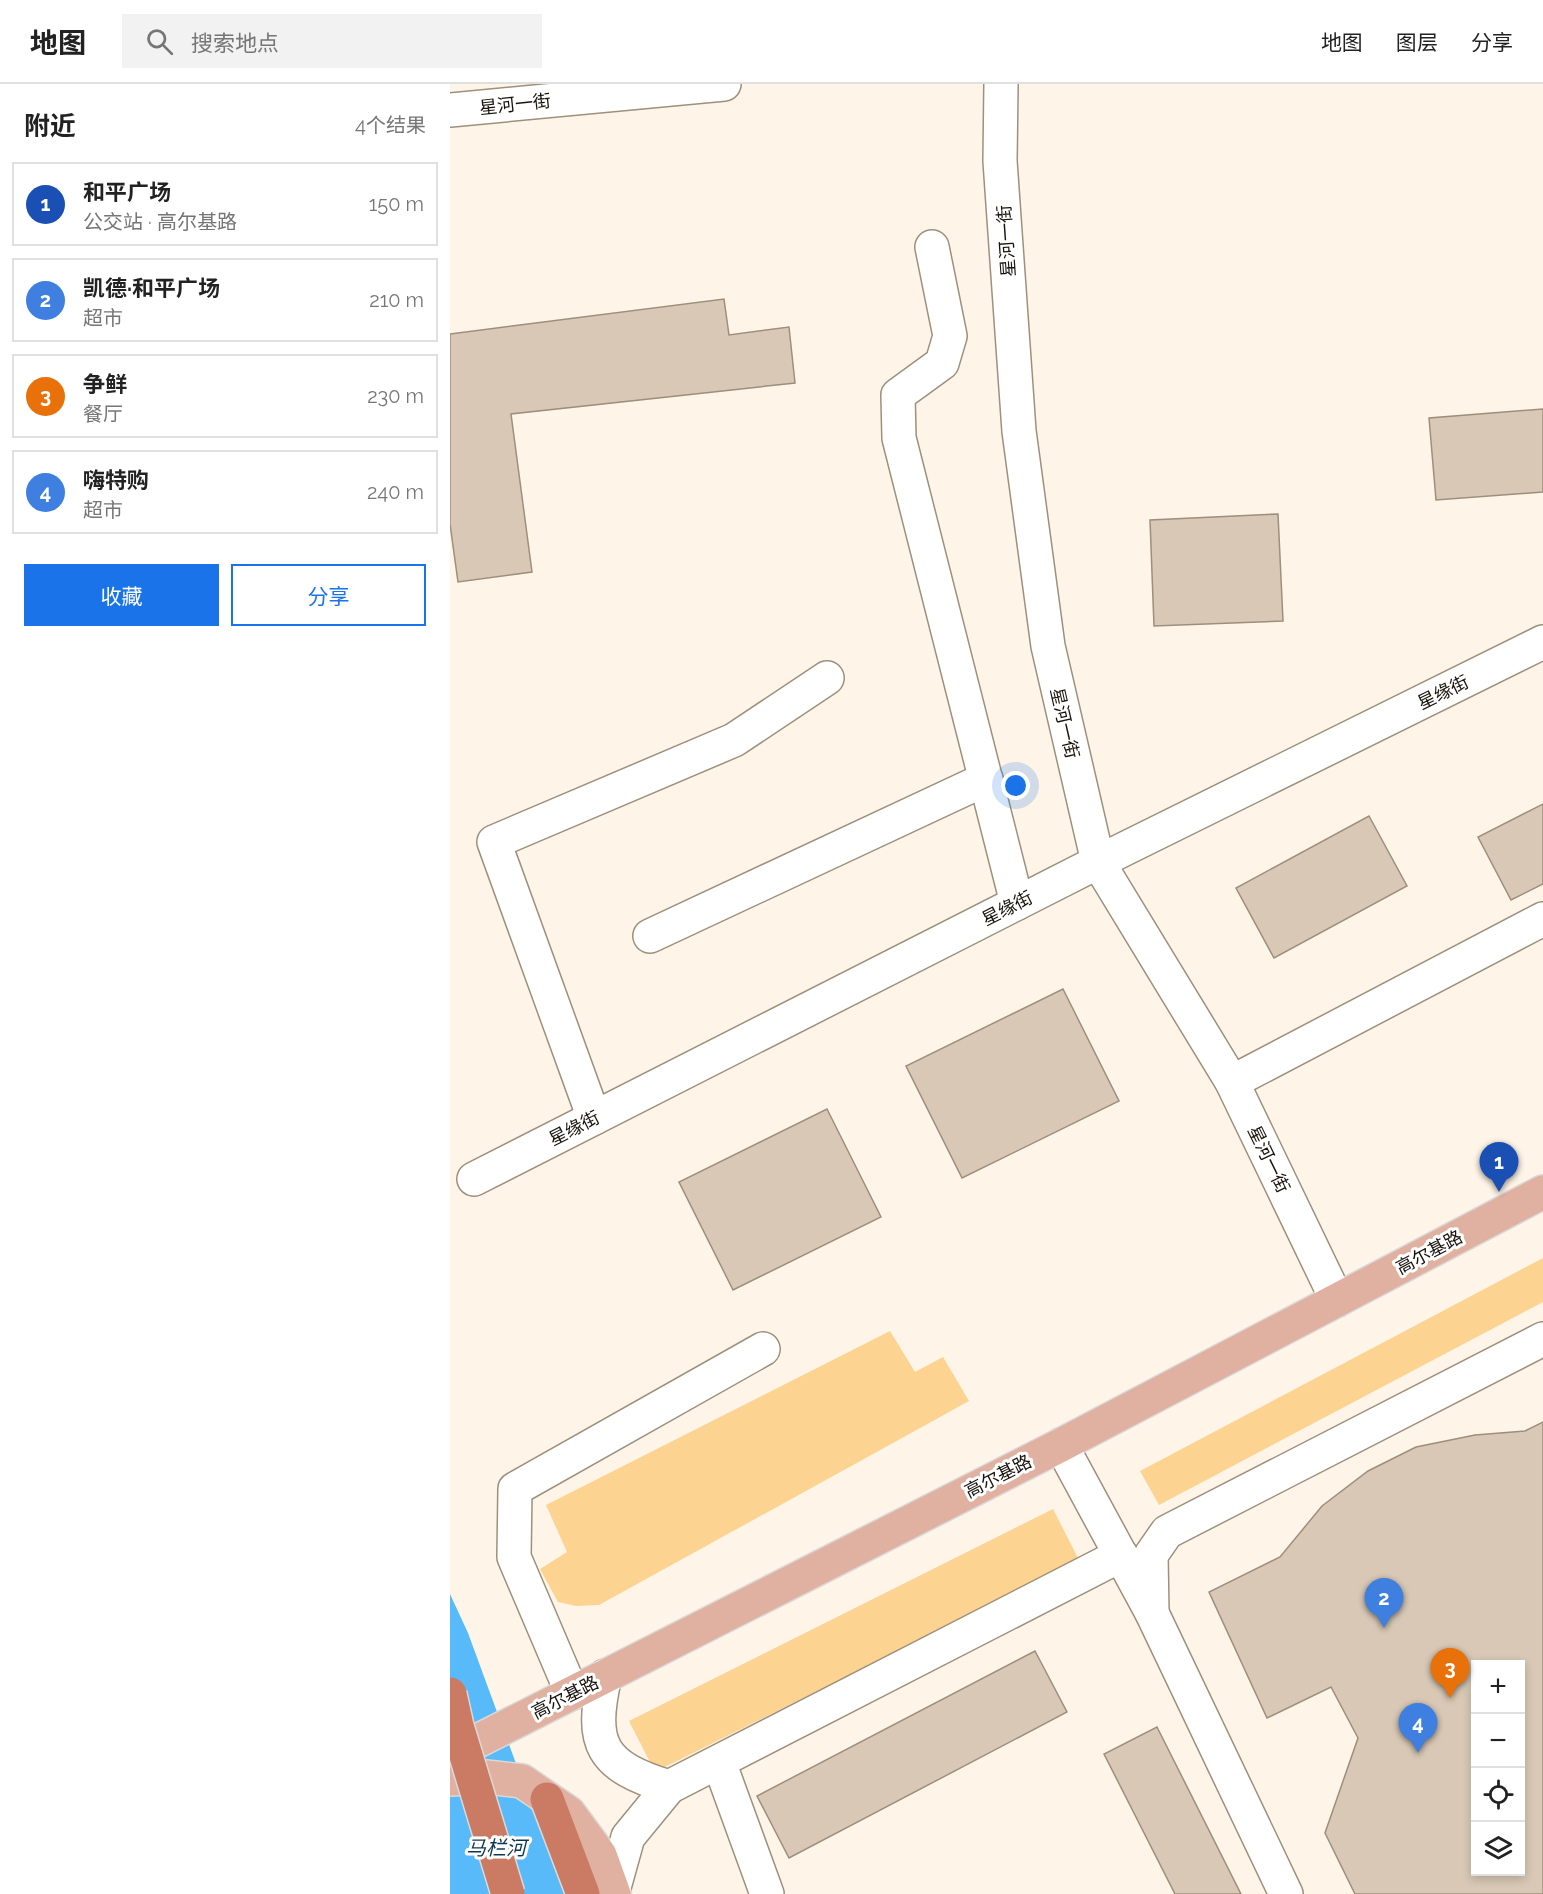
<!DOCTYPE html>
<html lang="zh">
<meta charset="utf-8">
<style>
body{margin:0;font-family:Raleway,"Noto Sans SC",sans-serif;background:#f2f2f2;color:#222}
.controls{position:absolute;right:18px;bottom:18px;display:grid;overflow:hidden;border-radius:0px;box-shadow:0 3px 9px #0003}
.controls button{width:54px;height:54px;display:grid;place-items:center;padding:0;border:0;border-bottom:2px solid #e0e0e0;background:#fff;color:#222;font:30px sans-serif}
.you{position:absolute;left:566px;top:702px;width:21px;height:21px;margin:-15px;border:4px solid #fff;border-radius:50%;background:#1a73e8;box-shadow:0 0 0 9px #1a73e833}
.badge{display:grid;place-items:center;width:39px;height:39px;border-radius:50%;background:#1a73e8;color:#fff;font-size:20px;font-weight:700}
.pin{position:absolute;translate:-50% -50px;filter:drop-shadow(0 2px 3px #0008)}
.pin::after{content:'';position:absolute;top:32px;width:21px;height:18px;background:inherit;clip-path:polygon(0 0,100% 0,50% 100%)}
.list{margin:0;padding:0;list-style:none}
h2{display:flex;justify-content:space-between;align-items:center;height:78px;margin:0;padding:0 24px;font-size:26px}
h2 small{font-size:20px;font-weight:400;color:#767676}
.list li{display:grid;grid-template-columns:39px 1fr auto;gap:18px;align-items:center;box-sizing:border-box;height:84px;margin:0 12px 12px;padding:0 12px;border:2px solid #e0e0e0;border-radius:0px}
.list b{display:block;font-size:22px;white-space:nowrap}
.list p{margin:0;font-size:20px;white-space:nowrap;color:#767676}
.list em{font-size:20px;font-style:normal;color:#767676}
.actions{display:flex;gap:12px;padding:18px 24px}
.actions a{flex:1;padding:14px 0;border:2px solid #1a73e8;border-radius:0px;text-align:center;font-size:21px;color:#1a73e8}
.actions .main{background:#1a73e8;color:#fff}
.icon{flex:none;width:33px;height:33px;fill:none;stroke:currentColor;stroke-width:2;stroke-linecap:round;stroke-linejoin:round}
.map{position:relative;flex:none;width:1093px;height:1810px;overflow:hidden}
header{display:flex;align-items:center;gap:36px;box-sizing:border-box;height:84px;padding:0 30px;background:#fff;border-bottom:2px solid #e0e0e0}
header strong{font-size:28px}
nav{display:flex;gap:33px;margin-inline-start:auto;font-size:21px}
.search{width:420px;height:54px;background:#f2f2f2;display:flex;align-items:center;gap:15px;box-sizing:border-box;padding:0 21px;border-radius:0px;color:#767676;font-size:22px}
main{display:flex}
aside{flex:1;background:#fff}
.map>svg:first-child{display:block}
.green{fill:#fdd391}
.water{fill:#58baf9}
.building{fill:#d8c8b5;stroke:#9e8e7c;stroke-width:1.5;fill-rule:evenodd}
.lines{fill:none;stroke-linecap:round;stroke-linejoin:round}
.minor-casing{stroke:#9d907c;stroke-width:36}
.major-casing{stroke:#dad9d8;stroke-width:36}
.highway-casing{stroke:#dad9d8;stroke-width:36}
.minor{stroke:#fff;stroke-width:33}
.major{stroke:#e0b0a1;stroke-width:33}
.highway{stroke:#cb7b63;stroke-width:33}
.highway-bridge-casing{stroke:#dad9d8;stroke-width:36;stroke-linecap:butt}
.highway-bridge{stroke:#cb7b63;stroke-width:33}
.labels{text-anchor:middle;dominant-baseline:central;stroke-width:6;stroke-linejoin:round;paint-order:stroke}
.street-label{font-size:18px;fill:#17120b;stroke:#fff}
.water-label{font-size:20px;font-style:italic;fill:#0c3650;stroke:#fff}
</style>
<header>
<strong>地图</strong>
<div class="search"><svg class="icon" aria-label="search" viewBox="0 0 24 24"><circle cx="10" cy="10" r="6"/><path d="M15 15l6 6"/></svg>搜索地点</div>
<nav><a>地图</a><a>图层</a><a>分享</a></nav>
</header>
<main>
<aside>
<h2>附近<small>4个结果</small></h2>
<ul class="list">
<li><span class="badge" style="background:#1a4fb4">1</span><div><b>和平广场</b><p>公交站 · 高尔基路</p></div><em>150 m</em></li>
<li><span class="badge" style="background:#3f7fe0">2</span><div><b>凯德·和平广场</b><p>超市</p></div><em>210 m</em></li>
<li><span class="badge" style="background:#e8710a">3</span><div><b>争鲜</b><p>餐厅</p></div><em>230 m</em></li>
<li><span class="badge" style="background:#3f7fe0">4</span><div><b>嗨特购</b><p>超市</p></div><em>240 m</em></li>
</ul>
<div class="actions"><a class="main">收藏</a><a>分享</a></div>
</aside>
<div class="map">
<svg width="1093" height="1810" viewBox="0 0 1093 1810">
<rect width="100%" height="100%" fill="#fef5e8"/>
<g class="green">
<path d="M1093,1174v44l-384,203 -19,-34z"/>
<path d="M440,1247l25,41 28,-15 26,44 -370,204 -23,1 -18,-4 -18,-33 27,-17 -21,-47z"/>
<path d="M603,1425l26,51 -424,212 -26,-51z"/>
</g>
<path class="water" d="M0,1510l18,39 96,261h-114z"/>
<g class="building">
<path d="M274,215l5,36 60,-8 6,56 -284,31 21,158 -74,10 -8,-58v-190z"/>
<path d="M1093,325v83l-107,8 -7,-82z"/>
<path d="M828,430l5,107 -129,5 -4,-106z"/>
<path d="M1093,720v80l-32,16 -33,-63z"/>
<path d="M919,732l38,70 -133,72 -38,-70z"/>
<path d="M613,905l56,112 -157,77 -56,-112z"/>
<path d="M377,1025l54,108 -148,73 -54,-108z"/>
<path d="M1093,1338v472h-188l-30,-61 33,-95 -27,-51 -64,31 -58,-126 71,-35 42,-51 46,-35 48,-24 59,-12 50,-4zM1026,1580h44v208h-44z"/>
<path d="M585,1567l32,61 -278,146 -32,-62z"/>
<path d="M707,1643l84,167h-66l-71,-140z"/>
</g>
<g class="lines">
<defs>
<g id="minor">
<path d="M551,0l-1,77 19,270 29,215 50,216 134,220 105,218"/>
<path d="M0,26l274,-26"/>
<path d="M482,163l18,89 -8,27 -44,32 1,43 118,465"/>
<path d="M200,852l336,-157"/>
<path d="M782,998l311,-163"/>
<path d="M144,1034l-100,-276 240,-102 93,-62"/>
<path d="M24,1095l624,-317 445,-220"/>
<path d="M611,1361l91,168 134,281"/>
<path d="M702,1529l-1,-58 16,-23 376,-193"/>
<path d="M155,1592c-16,69 -4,90 64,111l452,-232"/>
<path d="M122,1609l-58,-136 1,-68 248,-140"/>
<path d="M269,1678l48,132"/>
<path d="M163,1807l15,-54 41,-50"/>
</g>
<g id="major">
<path d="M0,1671l611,-310 482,-253"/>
<path d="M0,1695l36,-2 36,4 47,32 31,42 14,39"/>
</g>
<path id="highway" d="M97,1715l36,95"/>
</defs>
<use href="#minor" class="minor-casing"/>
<use href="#major" class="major-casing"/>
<use href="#highway" class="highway-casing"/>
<use href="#minor" class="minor"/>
<use href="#major" class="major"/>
<use href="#highway" class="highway"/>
<defs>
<path id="highway-bridge" d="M0,1610l7,32 51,168"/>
</defs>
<use href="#highway-bridge" class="highway-bridge-casing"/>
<use href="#highway-bridge" class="highway-bridge"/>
</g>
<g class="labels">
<g class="street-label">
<text transform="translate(65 20) rotate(-6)">星河一街</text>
<text transform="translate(556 157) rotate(-94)">星河一街</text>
<text transform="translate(993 608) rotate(-26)">星缘街</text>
<text transform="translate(615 639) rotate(77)">星河一街</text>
<text transform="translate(557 824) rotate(-27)">星缘街</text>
<text transform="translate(124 1044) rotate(-27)">星缘街</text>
<text transform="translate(819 1075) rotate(64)">星河一街</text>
<text transform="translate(979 1168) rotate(-28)">高尔基路</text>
<text transform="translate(548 1392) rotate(-27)">高尔基路</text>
<text transform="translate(115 1613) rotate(-27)">高尔基路</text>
</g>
<g class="water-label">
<text x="46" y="1764">马栏河</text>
</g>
</g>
</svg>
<div class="controls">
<button>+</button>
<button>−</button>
<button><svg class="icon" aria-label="locate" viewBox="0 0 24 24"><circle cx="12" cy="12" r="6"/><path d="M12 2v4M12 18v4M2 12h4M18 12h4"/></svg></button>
<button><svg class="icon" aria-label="layers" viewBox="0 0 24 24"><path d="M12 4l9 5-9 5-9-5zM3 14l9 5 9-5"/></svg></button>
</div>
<div class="you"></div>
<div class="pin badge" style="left:1049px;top:1108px;background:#1a4fb4">1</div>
<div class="pin badge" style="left:934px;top:1544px;background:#3f7fe0">2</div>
<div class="pin badge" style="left:1000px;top:1614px;background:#e8710a">3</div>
<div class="pin badge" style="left:968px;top:1669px;background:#3f7fe0">4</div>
</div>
</main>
